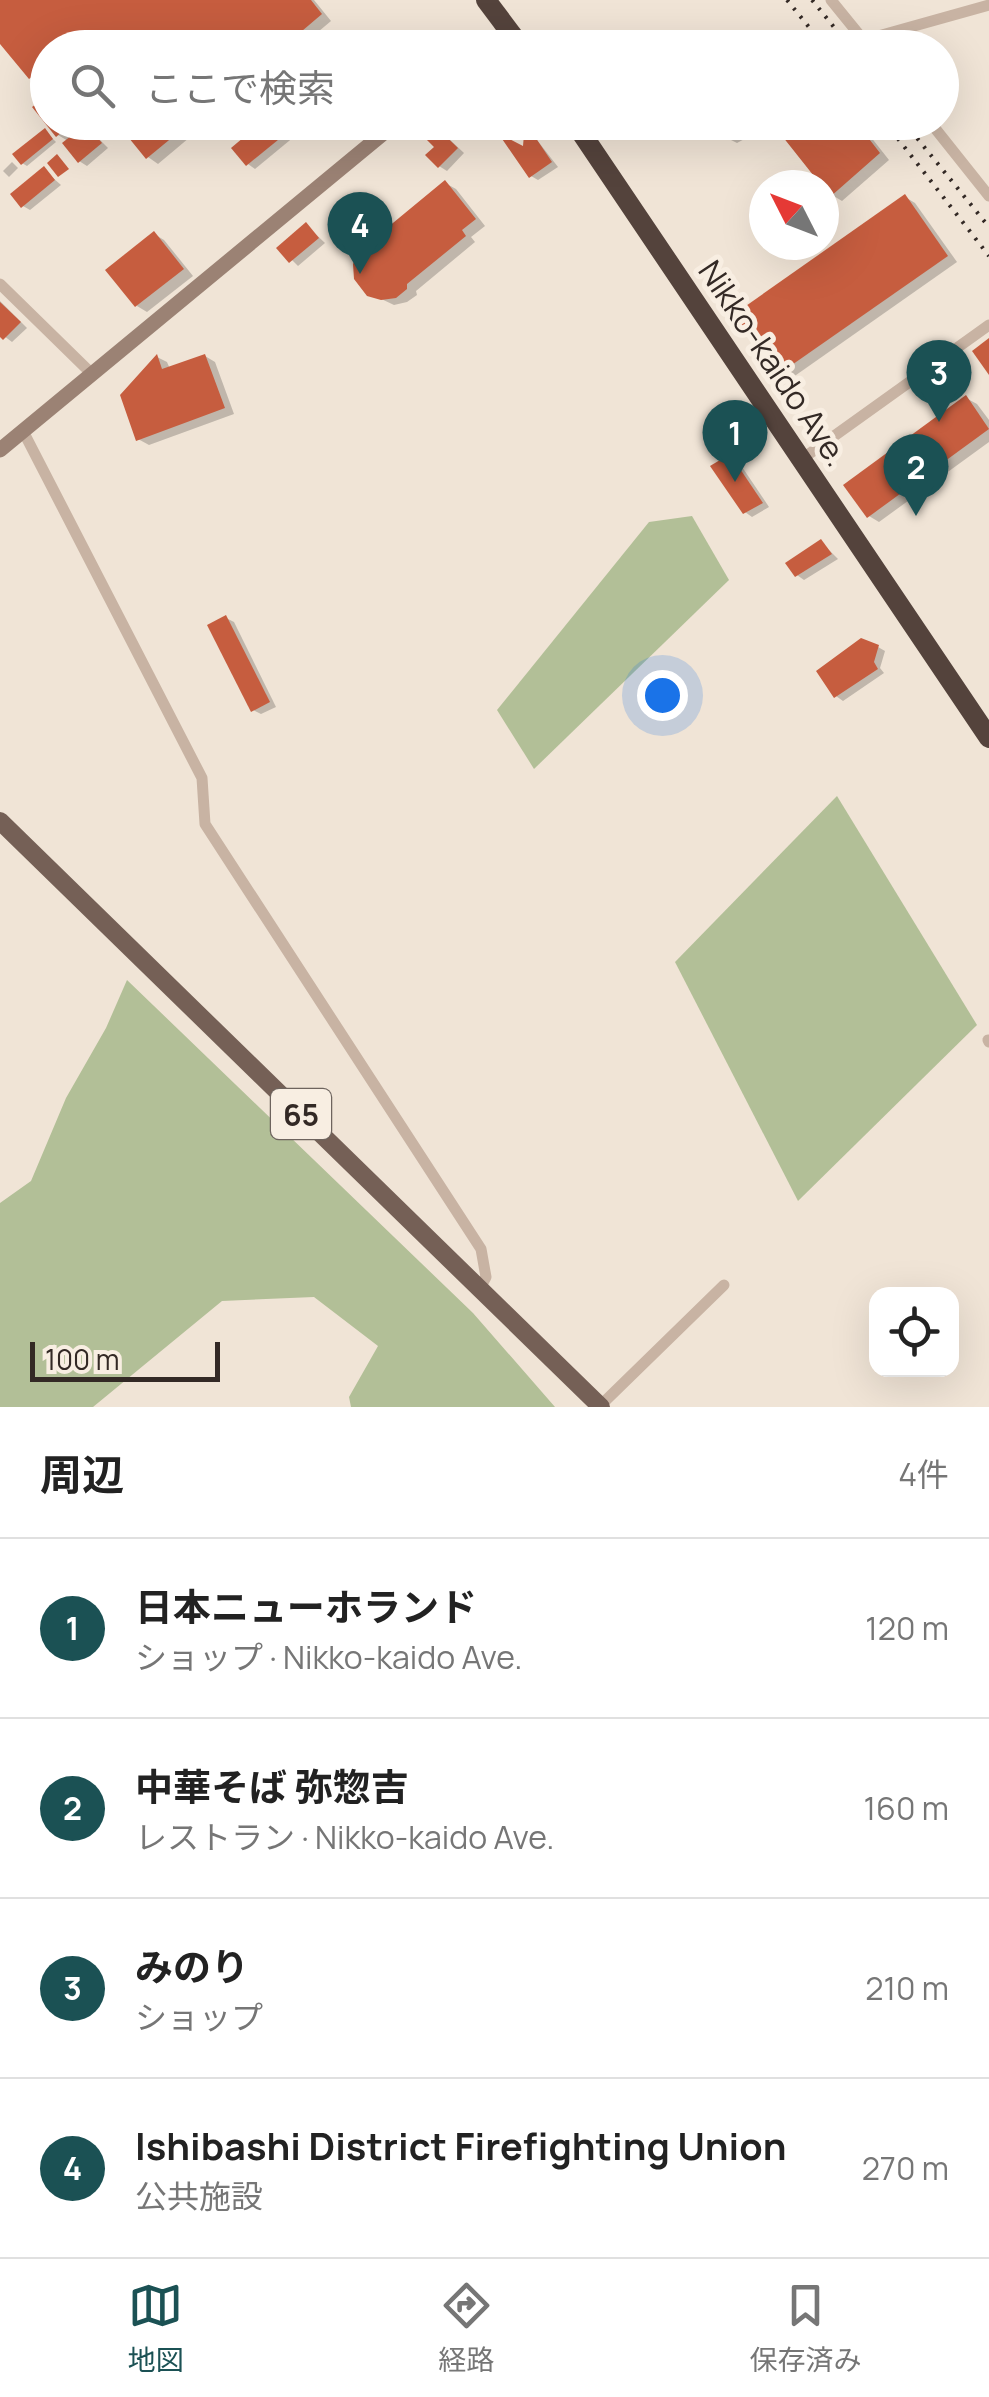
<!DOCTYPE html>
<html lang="ja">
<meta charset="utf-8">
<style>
body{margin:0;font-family:Manrope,"Noto Sans JP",sans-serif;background:#f6f6f6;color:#222}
.controls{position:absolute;right:30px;bottom:30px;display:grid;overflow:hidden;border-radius:20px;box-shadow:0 10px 40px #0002}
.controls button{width:90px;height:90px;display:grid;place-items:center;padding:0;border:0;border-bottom:2px solid #e0e0e0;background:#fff;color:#222;font:50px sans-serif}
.compass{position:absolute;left:749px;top:170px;width:90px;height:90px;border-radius:50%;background:#fff;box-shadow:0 10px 40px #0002;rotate:312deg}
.scale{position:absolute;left:30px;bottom:25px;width:190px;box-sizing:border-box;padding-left:10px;border:5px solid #332925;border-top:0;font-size:28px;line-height:35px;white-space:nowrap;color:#332925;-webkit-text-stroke:8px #f8eee2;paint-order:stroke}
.you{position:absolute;left:662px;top:695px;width:35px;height:35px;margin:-25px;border:8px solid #fff;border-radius:50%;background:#1a73e8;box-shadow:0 0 0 15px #1a73e833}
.badge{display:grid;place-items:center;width:65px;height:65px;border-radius:50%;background:#1b5154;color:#fff;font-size:32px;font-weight:700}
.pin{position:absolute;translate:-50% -82px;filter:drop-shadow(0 2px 5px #0008)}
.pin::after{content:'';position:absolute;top:52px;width:35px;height:30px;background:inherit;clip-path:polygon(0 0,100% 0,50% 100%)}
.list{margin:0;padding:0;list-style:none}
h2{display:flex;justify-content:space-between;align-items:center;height:130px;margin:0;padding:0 40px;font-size:42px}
h2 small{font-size:32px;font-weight:400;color:#767676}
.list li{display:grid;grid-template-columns:65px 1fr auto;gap:30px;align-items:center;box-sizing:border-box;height:180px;padding:0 40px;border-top:2px solid #e0e0e0}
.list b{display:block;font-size:38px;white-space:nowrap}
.list p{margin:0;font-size:32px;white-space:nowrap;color:#767676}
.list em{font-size:32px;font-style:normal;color:#767676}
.icon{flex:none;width:55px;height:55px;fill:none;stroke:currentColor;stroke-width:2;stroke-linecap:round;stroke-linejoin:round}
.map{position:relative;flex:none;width:989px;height:1407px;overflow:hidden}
.search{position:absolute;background:#fff;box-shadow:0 10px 40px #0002;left:30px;right:30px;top:30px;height:110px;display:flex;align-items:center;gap:25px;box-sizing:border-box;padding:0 35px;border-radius:55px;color:#767676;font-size:38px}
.sheet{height:850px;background:#fff}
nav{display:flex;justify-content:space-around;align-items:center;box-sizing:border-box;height:140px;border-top:2px solid #e0e0e0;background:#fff;font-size:28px;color:#767676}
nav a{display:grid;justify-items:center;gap:5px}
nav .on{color:#1b5154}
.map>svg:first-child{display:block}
.green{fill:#b2bf97}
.shadow{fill:#0003}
.building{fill:#c65d3f}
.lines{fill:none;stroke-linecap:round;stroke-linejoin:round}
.street{stroke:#c8b3a3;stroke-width:11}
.secondary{stroke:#9b8274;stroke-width:15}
.primary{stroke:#756056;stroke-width:18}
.highway{stroke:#54433c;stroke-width:20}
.rail{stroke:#332925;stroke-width:4;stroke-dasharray:2.5 8;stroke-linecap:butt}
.labels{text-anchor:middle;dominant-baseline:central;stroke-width:10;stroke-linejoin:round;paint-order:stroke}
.shield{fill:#f8eee2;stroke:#6e645e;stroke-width:2.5}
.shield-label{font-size:30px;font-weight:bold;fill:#332925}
.street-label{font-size:32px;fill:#332925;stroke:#f8eee2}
</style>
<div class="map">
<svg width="989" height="1407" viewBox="0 0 989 1407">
<rect width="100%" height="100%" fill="#f0e4d6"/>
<g class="green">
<path d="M692,516l37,64 -195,189 -37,-59 152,-188z"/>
<path d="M837,796l140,229 -179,176 -123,-239z"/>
<path d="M127,980l346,333 82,94h-204l-2,-10 29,-51 -64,-49 -92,4 -129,106h-93v-204l31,-22 35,-83 40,-70z"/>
</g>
<g class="shadow">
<path d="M0,0h314l17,21 -32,27h-251v31l-6,4 -11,-6 -31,-37z"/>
<path d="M48,122h34l26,26 -21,18 -8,-5 -11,-20 -10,-6z"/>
<path d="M119,122h89l-50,42 -10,-7z"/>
<path d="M266,122h18l11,14 -40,33 -7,-5z"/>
<path d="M645,122h214l30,38 -47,41 -10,-6 -58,-72 -37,20 -10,-5 -2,-9z"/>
<path d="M433,124l31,29 -17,18 -8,-5z"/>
<path d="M526,126l32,41 -20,13 -7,-4 -6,-26z"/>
<path d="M45,131l11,11 -29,24 -5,-3z"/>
<path d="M12,162l6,6 -9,9 -6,-6z"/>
<path d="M44,170l17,15 -31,25 -7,-4z"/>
<path d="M445,183l11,6 29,37 -14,11 4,5 -59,49 1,4 -10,7 -13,3 -19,-9z"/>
<path d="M905,197l10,6 42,59 -168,118 -11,-6z"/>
<path d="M306,225l19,18 -27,23 -18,-18z"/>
<path d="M154,234l10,6 29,36 -46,36 -10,-6z"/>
<path d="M0,301l27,27 -15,14 -12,-9z"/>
<path d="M205,356l10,6 19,52 -85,31 -11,-6 19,-82 10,5 3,7z"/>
<path d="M966,398l11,6 12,16v22l-110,80 -10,-6z"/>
<path d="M730,457l8,4 31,46 -17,10 -7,-5z"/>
<path d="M821,542l17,17 -34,21 -7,-5z"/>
<path d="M226,618l8,4 42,85 -15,7 -8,-4z"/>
<path d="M878,647l7,4 -5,17 4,5 -41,28 -7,-5z"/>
</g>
<g class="building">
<path d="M0,0h311l11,14 -40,34h-234v17l-19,14 -29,-35z"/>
<path d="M48,95v27h26l-18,15 -24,-30z"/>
<path d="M116,122h75l-45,37z"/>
<path d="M262,122h20l7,9 -43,35 -15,-18z"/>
<path d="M431,122l27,26 -20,20 -13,-13 9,-8 -14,-14z"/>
<path d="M525,122l27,40 -23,16 -31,-45 25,13z"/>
<path d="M721,122h34l-31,17z"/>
<path d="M771,122h85l24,31 -50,44 -6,-12h-3z"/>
<path d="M86,124l16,19 -24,20 -16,-20z"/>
<path d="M45,128l8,11 -32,26 -9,-11z"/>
<path d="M57,154l12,15 -11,8 -11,-14z"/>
<path d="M44,166l11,14 -34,28 -11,-14z"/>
<path d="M445,180l31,39 -14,11 4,6 -59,48v5l-11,9 -15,2 -14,-4 -13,-17 -1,-15 6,-13z"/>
<path d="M905,194l43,62 -172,120 -43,-61z"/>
<path d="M306,222l13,16 -30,25 -13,-15z"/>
<path d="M154,231l30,38 -49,38 -30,-37z"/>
<path d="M0,302l21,20 -18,18 -3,-3z"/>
<path d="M989,338v37l-17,-24z"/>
<path d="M157,354l5,15 43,-15 20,54 -89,33 -16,-46z"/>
<path d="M966,395l23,34 -122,89 -24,-33z"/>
<path d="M730,454l33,49 -20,11 -33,-48z"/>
<path d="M821,539l11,15 -37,23 -10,-14z"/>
<path d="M226,615l44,87 -19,10 -44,-87z"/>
<path d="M861,638l18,7 -5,17 4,7 -44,29 -18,-27z"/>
</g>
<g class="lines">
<g class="street">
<path d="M831,0l39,48"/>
<path d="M864,40l125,-35"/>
<path d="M930,122l59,74"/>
<path d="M0,284l92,90"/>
<path d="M23,431l179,347 3,46 276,425 5,28 -6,11"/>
<path d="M802,459l187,-134"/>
<path d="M988,1040l1,2"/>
<path d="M600,1406l124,-121"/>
</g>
<g class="secondary">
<path d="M487,48l22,-19"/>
<path d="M0,450l397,-328"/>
</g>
<path class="primary" d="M0,821l601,586"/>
<g class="highway">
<path d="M486,0l36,48"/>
<path d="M574,122l415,616"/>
</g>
<g class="rail">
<path d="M787,0l39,48"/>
<path d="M812,0l39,48"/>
<path d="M885,122l104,134"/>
<path d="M904,122l85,105"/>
</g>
</g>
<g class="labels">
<rect class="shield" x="271" y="1089" width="60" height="50" rx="8"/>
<g class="shield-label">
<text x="301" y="1114">65</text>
</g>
<g class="street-label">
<text transform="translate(774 363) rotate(56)">Nikko-kaido Ave.</text>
</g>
</g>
</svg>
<div class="controls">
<button><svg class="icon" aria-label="locate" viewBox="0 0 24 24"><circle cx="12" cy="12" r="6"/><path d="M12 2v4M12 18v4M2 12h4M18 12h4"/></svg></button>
</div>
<svg class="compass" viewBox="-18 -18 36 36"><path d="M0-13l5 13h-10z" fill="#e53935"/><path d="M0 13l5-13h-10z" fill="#767676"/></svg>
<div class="scale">100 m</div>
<div class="you"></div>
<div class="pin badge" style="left:735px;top:482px">1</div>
<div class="pin badge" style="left:916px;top:516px">2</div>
<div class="pin badge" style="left:939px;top:422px">3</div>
<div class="pin badge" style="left:360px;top:274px">4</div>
<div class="search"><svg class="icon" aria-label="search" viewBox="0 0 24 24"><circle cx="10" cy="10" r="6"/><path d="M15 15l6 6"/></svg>ここで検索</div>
</div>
<section class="sheet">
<h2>周辺<small>4件</small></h2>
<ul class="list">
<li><span class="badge">1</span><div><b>日本ニューホランド</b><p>ショップ · Nikko-kaido Ave.</p></div><em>120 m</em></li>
<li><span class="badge">2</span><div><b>中華そば 弥惣吉</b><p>レストラン · Nikko-kaido Ave.</p></div><em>160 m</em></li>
<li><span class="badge">3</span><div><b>みのり</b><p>ショップ</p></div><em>210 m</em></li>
<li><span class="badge">4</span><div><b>Ishibashi District Firefighting Union</b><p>公共施設</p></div><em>270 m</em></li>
</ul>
</section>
<nav>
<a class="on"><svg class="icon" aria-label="map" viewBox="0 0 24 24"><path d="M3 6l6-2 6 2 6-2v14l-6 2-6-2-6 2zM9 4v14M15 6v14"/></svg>地図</a>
<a><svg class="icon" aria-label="directions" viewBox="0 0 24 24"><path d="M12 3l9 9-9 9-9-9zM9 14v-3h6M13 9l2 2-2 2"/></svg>経路</a>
<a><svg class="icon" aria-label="saved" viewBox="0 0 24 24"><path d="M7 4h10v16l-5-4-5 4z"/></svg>保存済み</a>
</nav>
